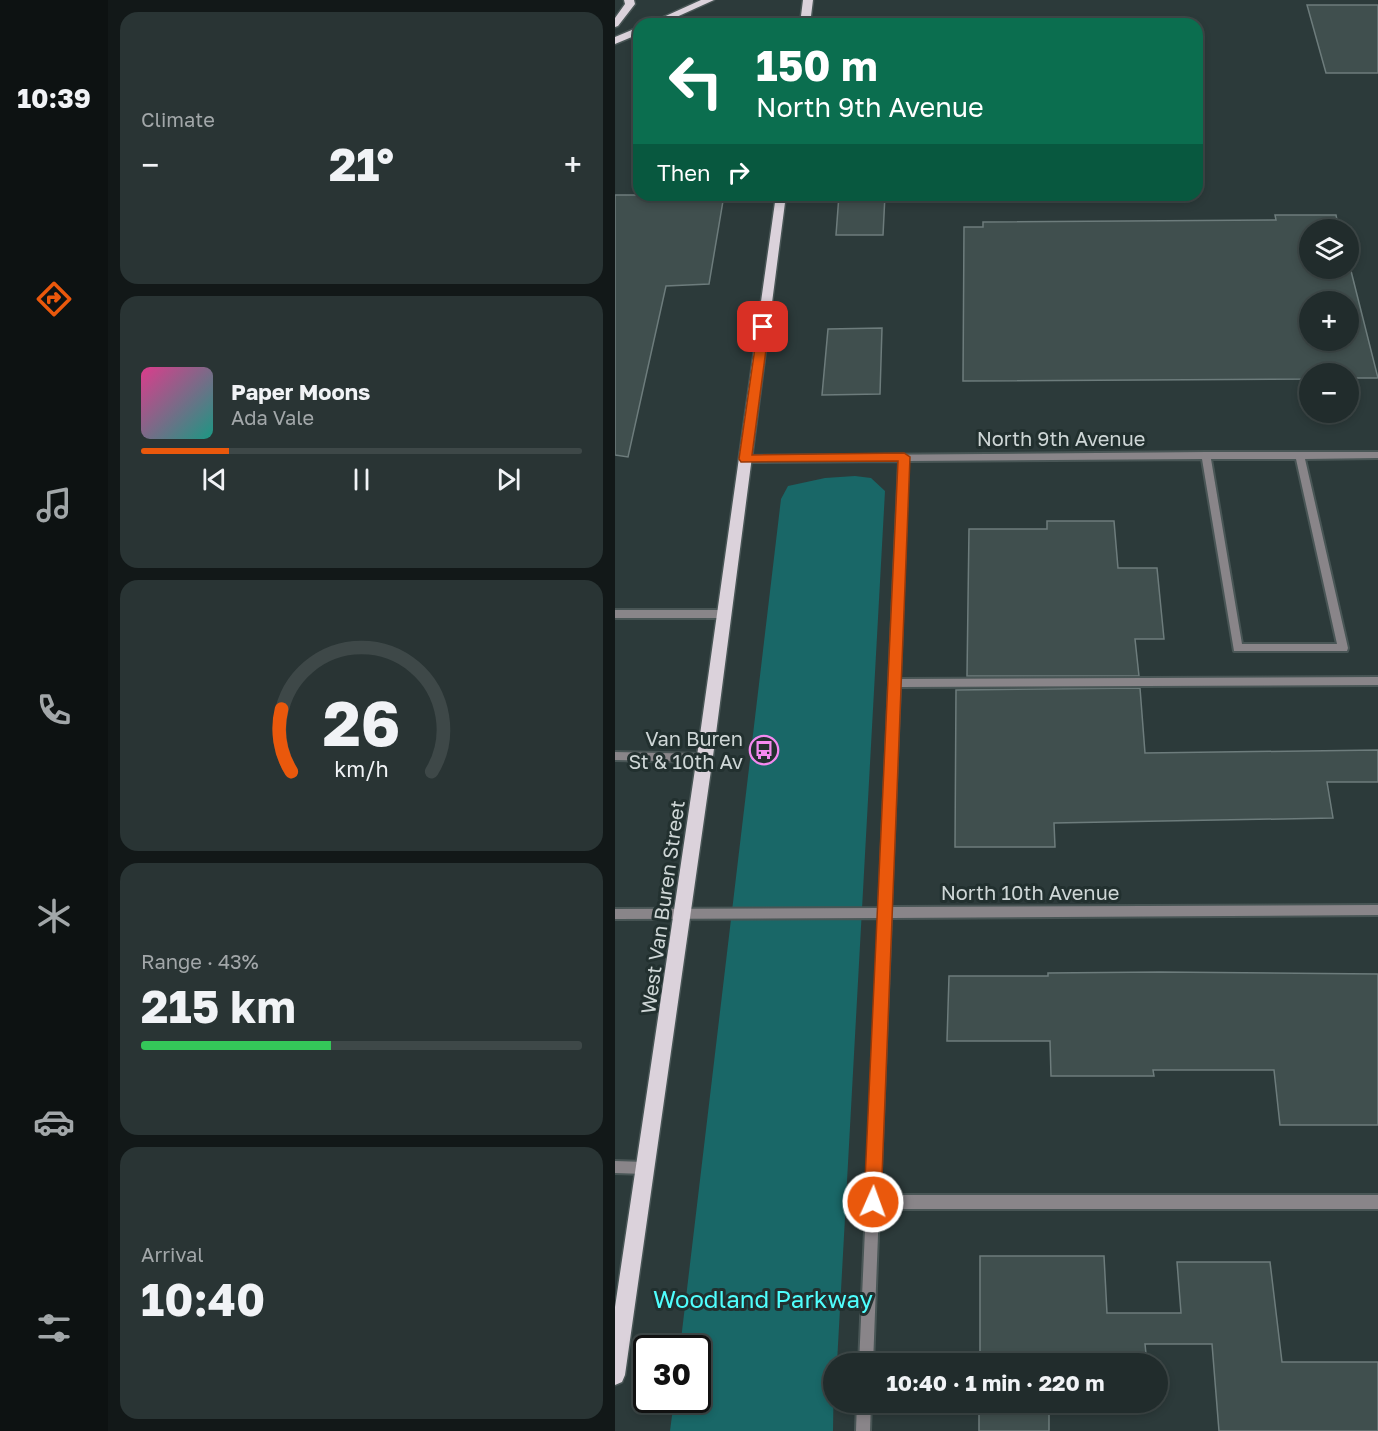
<!DOCTYPE html>
<meta charset="utf-8">
<style>
body{margin:0;font-family:"Golos Text",sans-serif;background:#293434;color:#f1f3f6;height:100vh;display:flex;flex-direction:column;font-size:22px;white-space:nowrap}
*{box-sizing:border-box;margin:0}
p{font-size:20px;color:#a2a7a9}
.icon{flex:none;width:33px;height:33px;fill:none;stroke:currentColor;stroke-width:2;stroke-linecap:round;stroke-linejoin:round}
.map{position:relative;flex:1;overflow:hidden}
.sheet{display:flex;flex-direction:column;gap:12px;padding:12px;background:#121818;width:507px}
.sheet>*{flex:none}
.top-card{position:absolute;left:18px;top:18px;width:570px;height:183px;border-radius:18px;box-shadow:0 3px 9px #0003,0 0 0 2px #3e4848;background:#0b6e4f;color:#fff;overflow:hidden}
.fabs{position:absolute;left:684px;top:219px;display:grid;gap:12px}
.fabs a{display:grid;place-items:center;width:60px;height:60px;border-radius:50%;background:#212c2c;box-shadow:0 3px 9px #0003,0 0 0 2px #3e4848;font-size:30px}
.speed{position:absolute;left:18px;top:1335px;display:flex;gap:12px;font-size:30px;font-weight:700;text-align:center}
.speed>*{display:grid;place-content:center;width:78px;height:78px;border-radius:50%;background:#212c2c;box-shadow:0 3px 9px #0003,0 0 0 2px #3e4848;line-height:1}
.speed .limit{border:3px solid #111;border-radius:9px;background:#fff;color:#111}
.pin{position:absolute;display:grid;place-items:center;width:51px;height:51px;color:#fff;margin:-26px;border-radius:12px;box-shadow:0 3px 9px #0006}
.me{position:absolute;width:66px;margin:-33px;rotate:2deg;stroke-linejoin:round;filter:drop-shadow(0 0 4px #0008)}
.turn{display:flex;align-items:center;gap:21px;height:126px;padding:0 24px;font-size:27px}
.turn .icon{width:78px;height:78px;stroke-width:2.5}
.turn b{display:block;font-size:42px;line-height:51px}
.then{display:flex;align-items:center;height:57px;padding:0 24px;background:#0003;gap:12px;font-size:22px}
.big{font-size:45px;font-weight:700;line-height:1.1}
.sheet .widget{flex:1;display:flex;flex-direction:column;justify-content:center;gap:9px;min-width:0;padding:0 21px;border-radius:18px;background:#293434}
.sheet .dial{align-items:center;gap:0}
.dial svg{height:156px;overflow:visible;fill:none;stroke:#3e4848;stroke-width:7;stroke-linecap:round;text-anchor:middle}
.dial text{fill:#f1f3f6;stroke:none}
.song{display:flex;align-items:center;gap:18px}
.cover{width:72px;height:72px;border-radius:9px;background:linear-gradient(135deg,hsl(330 70% 55%),hsl(170 70% 35%))}
.played{height:6px;border-radius:3px;background:linear-gradient(90deg,#ea580c 20%,#3e4848 20%)}
.keys{display:flex;justify-content:space-around;direction:ltr}
.heat{display:flex;justify-content:space-between;align-items:center;font-size:33px;direction:ltr}
.charge{height:9px;border-radius:4px;background:linear-gradient(90deg,#34c759 43%,#3e4848 0)}
.trip{position:absolute;left:208px;top:1353px;width:345px;height:60px;border-radius:30px;background:#212c2c;box-shadow:0 3px 9px #0003,0 0 0 2px #3e4848;font-weight:700;line-height:60px;text-align:center}
main{display:flex;flex:1;min-height:0}
.dock{display:flex;flex-direction:column;width:108px;justify-content:space-around;align-items:center;background:#0d1212;color:#a2a7a9}
.dock .icon{width:42px;height:42px}
.dock .active{color:#ea580c}
.dock b{font-size:27px;color:#f1f3f6}
.map>svg:first-child{display:block}
</style>
<main>
<nav class="dock">
<b>10:39</b>
<svg class="icon active" aria-label="directions" viewBox="0 0 24 24"><path d="M12 3l9 9-9 9-9-9zM9 14v-3h6M13 9l2 2-2 2"/></svg>
<svg class="icon" aria-label="music" viewBox="0 0 24 24"><path d="M9 18V5l10-2v13"/><circle cx="6" cy="18" r="3"/><circle cx="16" cy="16" r="3"/></svg>
<svg class="icon" aria-label="phone" viewBox="0 0 24 24"><path d="M5 4h4l2 5-3 2q2 4 5 5l2-3 5 2v4C11 20 4 13 5 4z"/></svg>
<svg class="icon" aria-label="climate" viewBox="0 0 24 24"><path d="M12 3v18M4 7l16 10M4 17L20 7"/></svg>
<svg class="icon" aria-label="car" viewBox="0 0 24 24"><path d="M5 17H2v-5l4-1 3-4h7l3 4 3 1v5h-3M9 17h6M6 11h13"/><circle cx="7" cy="17" r="2"/><circle cx="17" cy="17" r="2"/></svg>
<svg class="icon" aria-label="filters" viewBox="0 0 24 24"><path d="M4 7h16M4 17h16"/><circle cx="9" cy="7" r="2"/><circle cx="15" cy="17" r="2"/></svg>
</nav>
<section class="sheet">
<div class="widget"><p>Climate</p>
<div class="heat"><a>−</a><b class="big">21°</b><a>+</a></div>
</div>
<div class="widget">
<div class="song"><i class="cover"></i><div><b>Paper Moons</b><p>Ada Vale</p></div></div>
<div class="played"></div>
<div class="keys"><svg class="icon" aria-label="previous" viewBox="0 0 24 24"><path d="M18 5L8 12l10 7zM5 5v14"/></svg><svg class="icon" aria-label="pause" viewBox="0 0 24 24"><path d="M8 5v14M16 5v14"/></svg><svg class="icon" aria-label="next" viewBox="0 0 24 24"><path d="M6 5l10 7-10 7zM19 5v14"/></svg></div>
</div>
<div class="widget dial"><svg viewBox="0 0 100 80">
<path d="M14 69A42 42 0 1 1 86 69"/>
<path d="M14 69A42 42 0 0 1 9 37" stroke="#ea580c"/>
<text x="50" y="56" font-size="32" font-weight="700">26</text>
<text x="50" y="72" font-size="11">km/h</text>
</svg></div>
<div class="widget"><p>Range · 43%</p><b class="big">215 km</b><div class="charge"></div></div>
<div class="widget"><p>Arrival</p><b class="big">10:40</b></div>
</section>
<div class="map">
<svg width="763" height="1431" viewBox="0 0 763 1431">
<rect width="100%" height="100%" fill="#2c3a3a"/>
<polygon fill="#196767" points="240,476 256,478 270,491 222,1363 219,1364 218,1431 55,1431 59,1400 82,1400 82,1348 65,1348 166,499 173,486 210,478"/>
<g fill="#404f4e" stroke="#6d7c7c" stroke-width="1.5" fill-rule="evenodd">
<polygon points="692,5 763,5 763,73 711,73"/>
<polygon points="0,195 109,195 94,284 51,286 13,457 0,455"/>
<polygon points="224,195 270,195 268,235 221,235"/>
<path d="M660,215h61l3,15h-30v38h40v-5l29,115h-29v-4h-40v5l-346,2 1,-154h19v-5l293,-2zM694,302h40v38h-40z"/>
<polygon points="267,328 265,394 207,395 213,329"/>
<polygon points="432,521 499,521 503,568 542,568 549,639 520,639 524,676 352,676 354,529 432,529"/>
<polygon points="525,688 530,753 763,750 763,782 712,782 718,818 439,823 440,847 340,847 341,690"/>
<polygon points="545,972 763,974 763,1125 665,1125 659,1070 538,1070 539,1076 436,1076 435,1041 332,1041 334,976 433,976 433,973"/>
<polygon points="365,1256 489,1256 492,1313 566,1313 562,1262 655,1262 667,1362 763,1362 763,1431 604,1431 597,1344 530,1344 532,1364 365,1364"/>
<rect x="364" y="1402" width="70" height="29"/>
</g>
<g fill="none" stroke-linecap="round" stroke-linejoin="round">
<g stroke="#495656" stroke-width="4">
<g id="minor">
<path d="M591,452h172v6l-73,1 43,189 -1,3h-113l-32,-192 -294,2 -8,218 478,-2v8l-478,2 -9,220 487,-2v10l-487,3 -11,277h498v14h-499l-6,155h-14l20,-446 -264,1v-10l264,-1 20,-447 -154,1 -5,-3 5,-3zM596,459h85l41,185h-95z"/>
<polygon points="0,610 109,610 114,614 109,618 0,618"/>
<polygon points="0,752 90,754 94,755 95,758 94,761 90,762 0,760"/>
<polygon points="0,1161 30,1162 35,1163 37,1168 35,1173 30,1174 0,1173"/>
<polygon points="242,1402 256,1402 255,1431 241,1431"/>
</g>
</g>
<g stroke="#495656" stroke-width="3">
<g id="major">
<polygon points="9,0 19,0 20,4 3,26 0,27 0,18 10,4"/>
<polygon points="86,0 99,0 46,24 33,24"/>
<polygon points="188,0 198,0 195,24 185,24"/>
<polygon points="24,27 24,34 0,44 0,37"/>
<polygon points="161,195 171,195 99,749 10,1375 7,1382 0,1385 0,1307 83,749"/>
</g>
</g>
<use href="#minor" fill="#898589" fill-rule="evenodd"/>
<use href="#major" fill="#dbd2db" fill-rule="evenodd"/>
</g>
<polygon fill="#ea580c" stroke="#983908" stroke-width="1.5" points="148,324 154,327 137,455 289,453 295,457 266,1202 264,1208 258,1211 252,1208 249,1202 283,461 126,462 124,459 143,327"/>
<defs>
<g id="bus-ring" transform="scale(1.5)"><circle r="9.5" fill="#22302f" stroke="#f489f0" stroke-width="1.5"/><path d="M-5-6H5V4H4V6H2V4H-2V6H-4V4H-5ZM-3.5-4V0h7V-4ZM-3.5 1.2v1.5H-2V1.2ZM2 1.2v1.5H3.5V1.2Z" fill="#f489f0"/></g>
</defs>
<g fill-rule="evenodd">
<use href="#bus-ring" x="149" y="750"/>
</g>
<g text-anchor="middle" dominant-baseline="central" stroke-width="6" stroke-linejoin="round" paint-order="stroke">
<g font-size="20" fill="#ced6d6" stroke="#22302f">
<text x="446" y="438">North 9th Avenue</text>
<text x="415" y="892">North 10th Avenue</text>
<text transform="translate(47 907) rotate(-82)">West Van Buren Street</text>
</g>
<g font-size="20" fill="#ced6d6" stroke="#22302f" text-anchor="end">
<text x="128" y="738">Van Buren<tspan x="128" dy="23">St &amp; 10th Av</tspan></text>
</g>
<g font-size="24" fill="#4ffefd" stroke="#22302f">
<text x="148" y="1298">Woodland Parkway</text>
</g>
</g>
</svg>
<div class="fabs">
<a><svg class="icon" aria-label="layers" viewBox="0 0 24 24"><path d="M12 4l9 5-9 5-9-5zM3 14l9 5 9-5"/></svg></a>
<a>+</a>
<a>−</a>
</div>
<div class="speed"><div class="limit">30</div></div>
<div class="pin" style="left:148px;top:327px;background:#d93025"><svg class="icon" aria-label="arrive" viewBox="0 0 24 24"><path d="M6 21V4h12l-3 4 3 4H6"/></svg></div>
<svg class="me" style="left:258px;top:1202px" viewBox="-20 -20 40 40"><circle r="17" fill="#ea580c" stroke="#fff" stroke-width="3"/><path d="M0-11L8 9 0 5-8 9z" fill="#fff"/></svg>
<div class="trip">10:40 · 1 min · 220 m</div>
<div class="top-card">
<div class="turn"><svg class="icon" aria-label="left" viewBox="0 0 24 24"><path d="M17 20v-9H6M10 6l-5 5 5 5"/></svg><div><b>150 m</b>North 9th Avenue</div></div>
<div class="then">Then<svg class="icon" aria-label="right" viewBox="0 0 24 24"><path d="M7 20v-9h11M14 6l5 5-5 5"/></svg></div>
</div>
</div>
</main>
